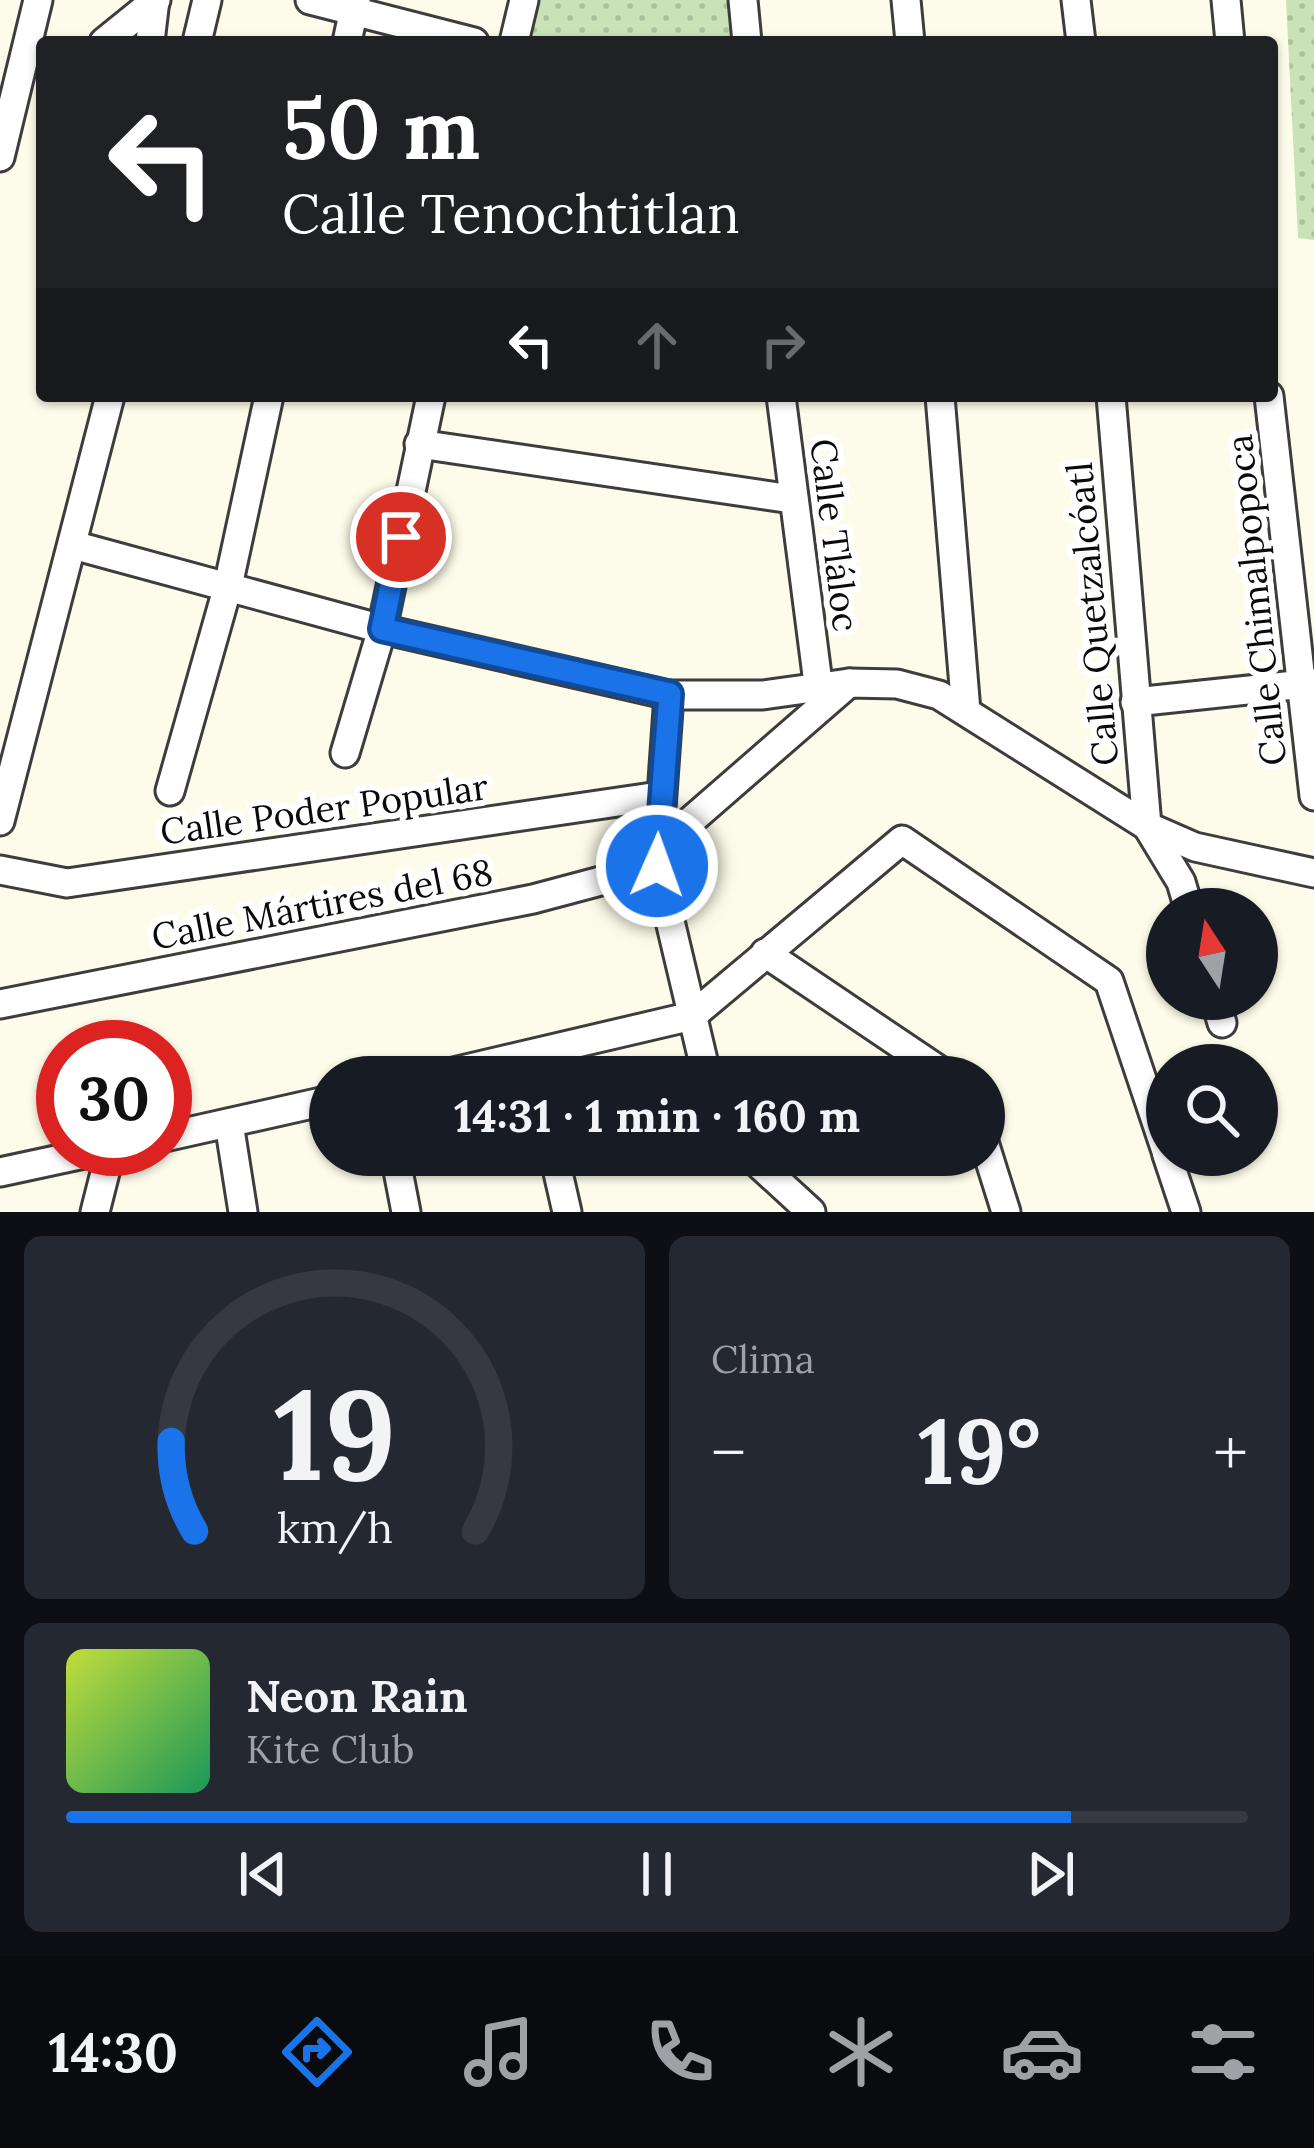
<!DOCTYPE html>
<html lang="es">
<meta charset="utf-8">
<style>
body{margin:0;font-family:Lora,serif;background:#242831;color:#f1f3f6;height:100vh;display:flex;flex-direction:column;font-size:45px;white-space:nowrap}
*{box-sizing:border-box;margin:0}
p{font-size:39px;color:#9ea1a6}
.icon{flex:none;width:66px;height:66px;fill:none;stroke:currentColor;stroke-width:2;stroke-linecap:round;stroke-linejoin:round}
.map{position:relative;height:1212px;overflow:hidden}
.drawer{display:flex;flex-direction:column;gap:24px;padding:24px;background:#0d0f14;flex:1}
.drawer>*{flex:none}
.top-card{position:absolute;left:36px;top:36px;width:1242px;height:366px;border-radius:12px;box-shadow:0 3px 9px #0004;background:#202124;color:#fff;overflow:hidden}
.needle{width:78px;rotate:348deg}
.buttons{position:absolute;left:1146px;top:888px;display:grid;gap:24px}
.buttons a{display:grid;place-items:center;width:132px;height:132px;border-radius:50%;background:#171b24;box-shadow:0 3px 9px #0004;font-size:60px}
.speed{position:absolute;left:36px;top:1020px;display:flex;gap:24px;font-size:60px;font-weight:700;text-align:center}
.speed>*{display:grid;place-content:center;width:156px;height:156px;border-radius:50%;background:#171b24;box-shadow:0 3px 9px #0004;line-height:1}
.speed .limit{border:18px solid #d22;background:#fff;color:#111}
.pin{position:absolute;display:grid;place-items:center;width:102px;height:102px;color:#fff;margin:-51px;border:6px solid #fff;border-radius:50%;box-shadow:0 3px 12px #0007}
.me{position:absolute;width:132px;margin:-66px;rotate:2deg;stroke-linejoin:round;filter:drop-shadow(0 0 9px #0008)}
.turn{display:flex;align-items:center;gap:42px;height:252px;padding:0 48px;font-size:54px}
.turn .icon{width:156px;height:156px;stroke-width:2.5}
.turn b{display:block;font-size:84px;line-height:102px}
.lanes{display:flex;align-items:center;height:114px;padding:0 48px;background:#0003;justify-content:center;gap:60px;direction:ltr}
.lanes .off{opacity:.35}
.big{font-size:90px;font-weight:800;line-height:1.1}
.drawer .widget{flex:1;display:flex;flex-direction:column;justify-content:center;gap:18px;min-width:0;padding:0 42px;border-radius:18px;background:#242831}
.drawer .dial{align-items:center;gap:0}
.dial svg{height:312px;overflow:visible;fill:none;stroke:#363941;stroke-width:7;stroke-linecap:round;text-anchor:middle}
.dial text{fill:#f1f3f6;stroke:none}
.song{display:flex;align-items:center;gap:36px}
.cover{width:144px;height:144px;border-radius:18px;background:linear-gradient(135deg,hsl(70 70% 55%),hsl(150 70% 35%))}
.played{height:12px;border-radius:6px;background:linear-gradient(90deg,#1a73e8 85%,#363941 85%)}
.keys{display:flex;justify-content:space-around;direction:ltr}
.heat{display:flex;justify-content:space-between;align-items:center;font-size:66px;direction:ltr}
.drawer .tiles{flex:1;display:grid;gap:24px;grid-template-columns:1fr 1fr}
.widget:last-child{grid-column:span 2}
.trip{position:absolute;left:309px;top:1056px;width:696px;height:120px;border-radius:60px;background:#171b24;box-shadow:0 3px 9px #0004;font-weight:800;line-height:120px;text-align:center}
.dock{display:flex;height:192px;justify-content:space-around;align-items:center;background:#090b0e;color:#9ea1a6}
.dock .icon{width:84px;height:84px}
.dock .selected{color:#1a73e8}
.dock b{font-size:54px;color:#f1f3f6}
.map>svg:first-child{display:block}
</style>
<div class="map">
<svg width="1314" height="1212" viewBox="0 0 1314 1212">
<defs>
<pattern id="grass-dots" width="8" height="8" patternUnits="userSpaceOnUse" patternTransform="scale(3)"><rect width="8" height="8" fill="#c9e3b7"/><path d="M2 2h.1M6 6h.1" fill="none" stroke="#abc19c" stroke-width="1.8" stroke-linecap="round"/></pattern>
</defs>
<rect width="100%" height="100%" fill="#fdfbe9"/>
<g fill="url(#grass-dots)">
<polygon points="535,0 731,0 736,42 528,42"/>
<polygon points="1286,0 1314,0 1314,240 1298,238"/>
</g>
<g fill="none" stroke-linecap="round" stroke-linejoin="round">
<g stroke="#3d3d3d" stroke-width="33">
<g id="minor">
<polyline points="310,0 474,42"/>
<polyline points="743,0 747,42"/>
<polyline points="906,0 910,42"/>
<polyline points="1076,0 1081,42"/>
<polyline points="1226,0 1230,42"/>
<polyline points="104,42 156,0"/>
<polyline points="150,42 155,0"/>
<polyline points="197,42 207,0"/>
<polyline points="347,42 356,0"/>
<polyline points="514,42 524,0"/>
<polyline points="0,157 38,0"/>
<polyline points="781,396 818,683"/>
<polyline points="940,396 966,711"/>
<polyline points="1111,396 1147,826 1181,882 1189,909"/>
<polyline points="1269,396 1314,796"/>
<polyline points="419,444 792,499"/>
<polyline points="73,545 382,629 669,695 763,695 849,683 897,684 939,695 1147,826 1195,847 1314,873"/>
<polyline points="669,695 657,866 707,1077"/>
<polyline points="1135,702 1314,683"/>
<polyline points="345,753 382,629 431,396"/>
<polyline points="170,791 228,586 269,396"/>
<polyline points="0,821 110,396"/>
<polyline points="657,850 849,683"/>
<polyline points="0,870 67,883 659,796"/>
<polyline points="765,953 949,1077"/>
<polyline points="1215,999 1222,1023"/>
<polyline points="0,1004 533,899 657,866"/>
<polyline points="432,1077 692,1016 902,840 1109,981 1167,1154"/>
<polyline points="229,1123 243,1212"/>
<polyline points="165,1137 330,1100"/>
<polyline points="984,1142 1006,1212"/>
<polyline points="395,1155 406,1212"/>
<polyline points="554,1155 567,1212"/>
<polyline points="749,1155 811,1212"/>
<polyline points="1167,1155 1186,1212"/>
<polyline points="0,1172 107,1149"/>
<polyline points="95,1212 111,1149"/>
</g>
</g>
<use href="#minor" stroke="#fff" stroke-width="27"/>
</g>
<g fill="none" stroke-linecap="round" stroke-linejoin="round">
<g stroke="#114b97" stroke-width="30">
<polyline id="route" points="401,537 382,629 670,694 657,866"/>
</g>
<use href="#route" stroke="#1a73e8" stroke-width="21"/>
</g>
<g text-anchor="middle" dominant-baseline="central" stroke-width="12" stroke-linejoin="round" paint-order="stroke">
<g font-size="36" fill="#0a0a0a" stroke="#fff">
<text transform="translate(835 535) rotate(83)">Calle Tláloc</text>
<text transform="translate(1256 600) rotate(-96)">Calle Chimalpopoca</text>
<text transform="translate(1092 614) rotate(-95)">Calle Quetzalcóatl</text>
<text transform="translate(324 809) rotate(-8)">Calle Poder Popular</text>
<text transform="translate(322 904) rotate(-11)">Calle Mártires del 68</text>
</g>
</g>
</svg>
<div class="buttons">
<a><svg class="needle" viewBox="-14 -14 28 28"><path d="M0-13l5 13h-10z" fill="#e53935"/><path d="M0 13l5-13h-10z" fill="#9ea1a6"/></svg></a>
<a><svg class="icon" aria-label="search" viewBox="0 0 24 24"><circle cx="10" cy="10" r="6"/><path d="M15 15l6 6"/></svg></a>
</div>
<div class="speed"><div class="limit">30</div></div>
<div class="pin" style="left:401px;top:537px;background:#d93025"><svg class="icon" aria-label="arrive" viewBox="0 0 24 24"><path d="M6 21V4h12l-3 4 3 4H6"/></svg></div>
<svg class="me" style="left:657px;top:866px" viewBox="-20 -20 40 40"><circle r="17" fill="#1a73e8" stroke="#fff" stroke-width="3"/><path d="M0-11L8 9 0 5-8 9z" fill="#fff"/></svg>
<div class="trip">14:31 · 1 min · 160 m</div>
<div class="top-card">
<div class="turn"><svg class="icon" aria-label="left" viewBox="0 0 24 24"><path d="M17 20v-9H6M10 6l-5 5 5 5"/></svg><div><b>50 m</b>Calle Tenochtitlan</div></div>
<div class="lanes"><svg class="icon" aria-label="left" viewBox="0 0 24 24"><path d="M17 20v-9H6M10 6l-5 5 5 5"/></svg><svg class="icon off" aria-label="ahead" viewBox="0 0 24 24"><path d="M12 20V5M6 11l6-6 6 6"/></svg><svg class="icon off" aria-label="right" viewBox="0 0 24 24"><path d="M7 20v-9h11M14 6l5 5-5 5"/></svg></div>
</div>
</div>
<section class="drawer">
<div class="tiles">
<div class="widget dial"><svg viewBox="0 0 100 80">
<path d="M14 69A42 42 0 1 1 86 69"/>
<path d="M14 69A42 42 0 0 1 8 46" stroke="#1a73e8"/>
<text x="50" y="56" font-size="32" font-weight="700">19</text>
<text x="50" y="72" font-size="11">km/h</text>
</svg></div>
<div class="widget"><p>Clima</p>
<div class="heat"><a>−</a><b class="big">19°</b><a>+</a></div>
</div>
<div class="widget">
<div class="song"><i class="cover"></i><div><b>Neon Rain</b><p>Kite Club</p></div></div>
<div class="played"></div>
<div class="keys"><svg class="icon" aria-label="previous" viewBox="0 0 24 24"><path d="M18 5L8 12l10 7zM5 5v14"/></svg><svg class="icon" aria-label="pause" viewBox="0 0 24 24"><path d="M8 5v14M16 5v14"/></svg><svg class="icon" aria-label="next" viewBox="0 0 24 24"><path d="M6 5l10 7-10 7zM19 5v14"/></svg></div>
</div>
</div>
</section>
<nav class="dock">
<b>14:30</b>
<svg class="icon selected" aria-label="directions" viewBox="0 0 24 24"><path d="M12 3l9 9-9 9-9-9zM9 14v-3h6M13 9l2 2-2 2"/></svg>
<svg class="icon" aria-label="music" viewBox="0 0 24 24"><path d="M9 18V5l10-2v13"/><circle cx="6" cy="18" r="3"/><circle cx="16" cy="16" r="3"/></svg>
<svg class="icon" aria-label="phone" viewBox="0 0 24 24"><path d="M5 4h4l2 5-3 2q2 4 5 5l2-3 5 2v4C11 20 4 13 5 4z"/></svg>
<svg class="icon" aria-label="climate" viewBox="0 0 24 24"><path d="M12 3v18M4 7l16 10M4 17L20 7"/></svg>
<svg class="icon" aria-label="car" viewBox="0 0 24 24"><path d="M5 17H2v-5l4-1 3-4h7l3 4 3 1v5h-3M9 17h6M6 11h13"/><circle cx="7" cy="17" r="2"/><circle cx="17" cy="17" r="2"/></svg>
<svg class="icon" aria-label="filters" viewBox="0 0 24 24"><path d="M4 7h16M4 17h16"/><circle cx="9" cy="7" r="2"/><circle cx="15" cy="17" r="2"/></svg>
</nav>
